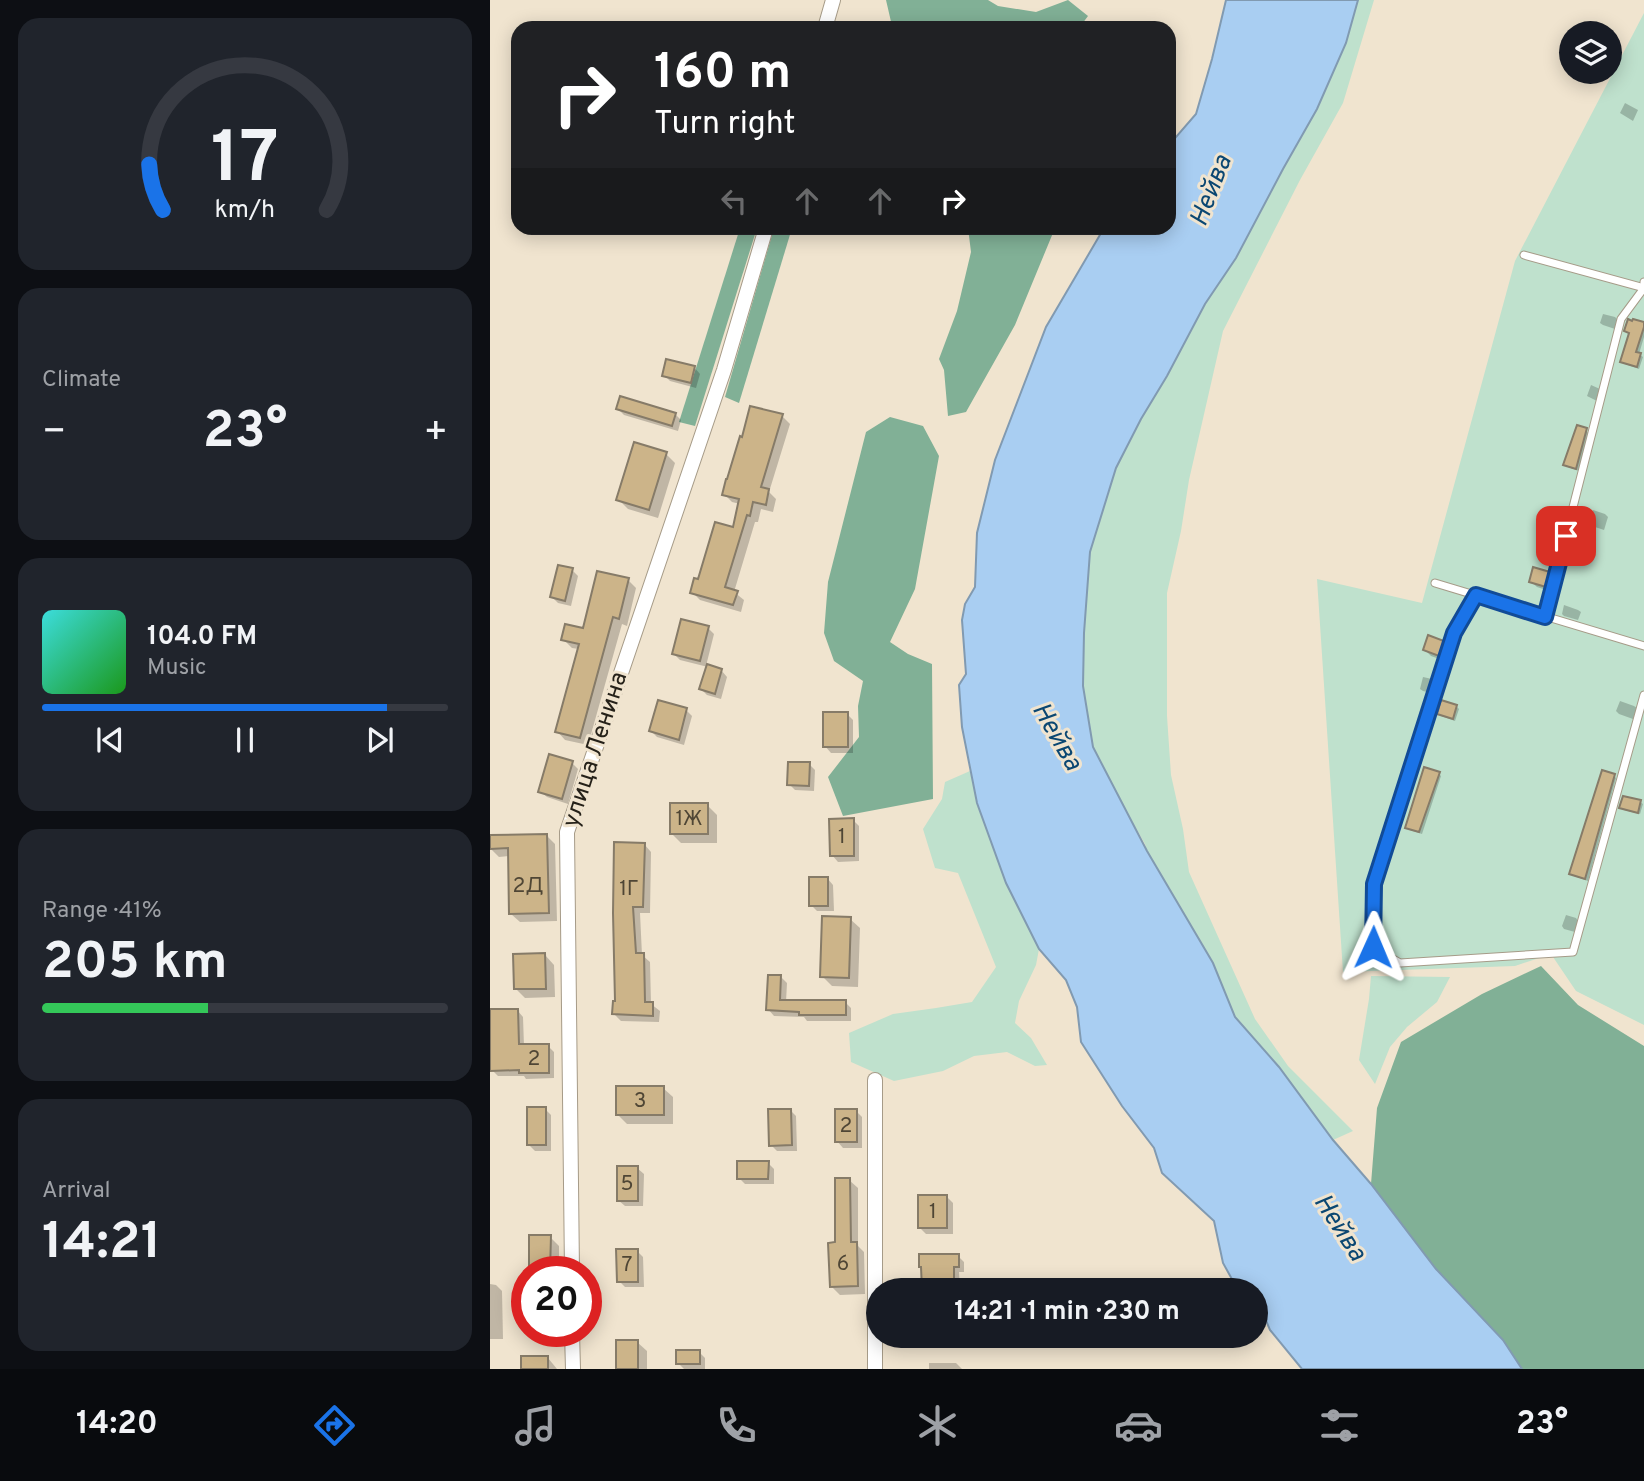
<!DOCTYPE html>
<meta charset="utf-8">
<style>
body{margin:0;font-family:Overpass,sans-serif;background:#20242c;color:#f1f3f6;height:100vh;display:flex;flex-direction:column;font-size:26px;white-space:nowrap}
*{box-sizing:border-box;margin:0}
p{font-size:23px;color:#9ea1a6}
.icon{flex:none;width:38px;height:38px;fill:none;stroke:currentColor;stroke-width:2;stroke-linecap:round;stroke-linejoin:round}
.map{position:relative;flex:1;overflow:hidden}
.details{display:flex;flex-direction:column;gap:18px;padding:18px;background:#0d0f14;width:490px}
.details>*{flex:none}
.hud{position:absolute;left:21px;top:21px;width:665px;height:214px;border-radius:21px;box-shadow:0 4px 18px #0003;background:#202124;color:#fff;overflow:hidden}
.controls{position:absolute;left:1069px;top:21px;display:grid;gap:14px}
.controls a{display:grid;place-items:center;width:63px;height:63px;border-radius:50%;background:#171b24;box-shadow:0 4px 18px #0003;font-size:35px}
.speed{position:absolute;left:21px;top:1256px;display:flex;gap:14px;font-size:35px;font-weight:700;text-align:center}
.speed>*{display:grid;place-content:center;width:91px;height:91px;border-radius:50%;background:#171b24;box-shadow:0 4px 18px #0003;line-height:1}
.speed .limit{border:10px solid #d22;background:#fff;color:#111}
.pin{position:absolute;display:grid;place-items:center;width:60px;height:60px;color:#fff;margin:-30px;border-radius:14px;box-shadow:0 4px 10px #0006}
.me{position:absolute;width:77px;margin:-38px;rotate:1deg;stroke-linejoin:round;filter:drop-shadow(0 0 5px #0008)}
.turn{display:flex;align-items:center;gap:24px;height:147px;padding:0 28px;font-size:32px}
.turn .icon{width:91px;height:91px;stroke-width:2.5}
.turn b{display:block;font-size:49px;line-height:60px}
.lanes{display:flex;align-items:center;height:66px;padding:0 28px;background:#0003;justify-content:center;gap:35px;direction:ltr}
.lanes .off{opacity:.35}
.big{font-size:52px;font-weight:700;line-height:1.1}
.details .tile{flex:1;display:flex;flex-direction:column;justify-content:center;gap:10px;min-width:0;padding:0 24px;border-radius:21px;background:#20242c}
.details .dial{align-items:center;gap:0}
.dial svg{height:182px;overflow:visible;fill:none;stroke:#363941;stroke-width:7;stroke-linecap:round;text-anchor:middle}
.dial text{fill:#f1f3f6;stroke:none}
.song{display:flex;align-items:center;gap:21px}
.cover{width:84px;height:84px;border-radius:10px;background:linear-gradient(135deg,hsl(180 70% 55%),hsl(120 70% 35%))}
.played{height:7px;border-radius:4px;background:linear-gradient(90deg,#1a73e8 85%,#363941 85%)}
.keys{display:flex;justify-content:space-around;direction:ltr}
.heat{display:flex;justify-content:space-between;align-items:center;font-size:38px;direction:ltr}
.charge{height:10px;border-radius:5px;background:linear-gradient(90deg,#34c759 41%,#363941 0)}
.trip{position:absolute;left:376px;top:1278px;width:402px;height:70px;border-radius:35px;background:#171b24;box-shadow:0 4px 18px #0003;font-weight:700;line-height:70px;text-align:center}
.dock{display:flex;height:112px;justify-content:space-around;align-items:center;background:#090b0e;color:#9ea1a6}
.dock .icon{width:49px;height:49px}
.dock .current{color:#1a73e8}
.dock b{font-size:32px;color:#f1f3f6}
main{display:flex;flex:1;min-height:0}
.map>svg:first-child{display:block}
</style>
<main>
<section class="details">
<div class="tile dial"><svg viewBox="0 0 100 80">
<path d="M14 69A42 42 0 1 1 86 69"/>
<path d="M14 69A42 42 0 0 1 8 49" stroke="#1a73e8"/>
<text x="50" y="56" font-size="32" font-weight="700">17</text>
<text x="50" y="72" font-size="11">km/h</text>
</svg></div>
<div class="tile"><p>Climate</p>
<div class="heat"><a>−</a><b class="big">23°</b><a>+</a></div>
</div>
<div class="tile">
<div class="song"><i class="cover"></i><div><b>104.0 FM</b><p>Music</p></div></div>
<div class="played"></div>
<div class="keys"><svg class="icon" aria-label="previous" viewBox="0 0 24 24"><path d="M18 5L8 12l10 7zM5 5v14"/></svg><svg class="icon" aria-label="pause" viewBox="0 0 24 24"><path d="M8 5v14M16 5v14"/></svg><svg class="icon" aria-label="next" viewBox="0 0 24 24"><path d="M6 5l10 7-10 7zM19 5v14"/></svg></div>
</div>
<div class="tile"><p>Range · 41%</p><b class="big">205 km</b><div class="charge"></div></div>
<div class="tile"><p>Arrival</p><b class="big">14:21</b></div>
</section>
<div class="map">
<svg width="1154" height="1369" viewBox="0 0 1154 1369">
<rect width="100%" height="100%" fill="#f0e4cf"/>
<g fill="#bfe1cd">
<polygon points="868,0 884,0 853,103 810,180 733,331 699,480 691,531 677,593 677,716 681,775 693,829 699,872 765,1019 798,1066 863,1131 843,1140 789,1067 745,1017 723,963 657,851 655,844 624,790 603,747 593,686 594,633 600,552 626,468 651,419 677,376 715,304 746,258 793,169 827,109 856,43"/>
<polygon points="1154,13 1154,1025 1086,991 1061,954 1025,966 853,972 827,579 932,603 1025,261"/>
<polygon points="480,771 487,803 516,883 549,949 546,965 529,1001 525,1023 541,1038 557,1065 545,1066 517,1052 484,1056 453,1071 404,1081 361,1062 359,1033 403,1014 446,1008 482,1002 506,967 468,873 445,868 433,829 452,799 455,782"/>
<polygon points="881,976 960,977 947,1002 917,1027 900,1047 885,1084 869,1060 879,999"/>
</g>
<g fill="#81b096">
<polygon points="396,0 498,0 508,6 546,12 578,0 598,16 589,28 400,28 402,26"/>
<polygon points="250,228 267,228 205,426 189,422"/>
<polygon points="284,228 302,228 249,403 235,397"/>
<polygon points="478,228 565,228 525,325 476,412 458,416 454,370 449,359 467,311 481,252"/>
<polygon points="400,417 433,426 449,456 425,589 400,642 418,654 442,664 443,799 353,816 338,777 369,737 368,706 373,681 344,661 334,633 338,582 376,432"/>
<polygon points="1051,966 1088,1005 1154,1046 1154,1369 1032,1369 1013,1340 946,1269 881,1184 887,1108 911,1042 992,994"/>
</g>
<polygon fill="#a9cef2" stroke="#819ab1" stroke-width="2" points="736,0 868,0 856,43 827,109 793,169 746,258 715,304 677,376 651,419 626,468 600,552 594,633 593,686 603,747 657,851 723,963 745,1017 789,1067 843,1140 881,1184 946,1269 1013,1340 1032,1369 812,1369 780,1330 772,1311 767,1307 766,1290 748,1290 733,1263 724,1221 672,1173 664,1148 632,1106 591,1042 587,1007 576,980 549,949 516,883 487,803 472,727 469,685 476,674 472,620 475,604 485,587 487,533 505,460 556,327 614,228 679,228 679,145 706,114 722,59"/>
<g fill="#0003">
<polygon points="1135,103 1148,110 1143,121 1130,113"/>
<polygon points="1113,314 1125,317 1128,320 1125,329 1113,325 1110,323"/>
<polygon points="1154,324 1154,337 1149,354 1153,357 1149,369 1135,364 1132,362 1141,334 1136,331"/>
<polygon points="204,367 210,374 206,388 180,381 174,375"/>
<polygon points="1101,385 1110,389 1107,401 1097,396"/>
<polygon points="128,409 185,414 191,420 188,431 134,415"/>
<polygon points="292,416 300,424 279,492 286,499 283,512 271,509 268,522 265,522 244,592 254,600 251,612 210,600 202,592 244,529 250,504 242,502 234,494"/>
<polygon points="1096,430 1098,433 1089,471 1078,467 1075,465"/>
<polygon points="176,454 185,463 168,518 138,509 128,499"/>
<polygon points="1103,510 1115,514 1118,517 1114,530 1102,526 1099,523"/>
<polygon points="82,570 88,576 81,606 68,603 62,597"/>
<polygon points="1059,573 1065,579 1062,592 1047,587 1040,581"/>
<polygon points="138,580 146,588 137,626 132,624 98,745 75,740 67,731 89,649 82,648 73,639 95,630"/>
<polygon points="1074,605 1088,610 1091,612 1088,620 1074,616 1072,614"/>
<polygon points="218,628 224,634 216,666 231,670 237,677 231,699 217,695 211,689 218,667 190,660 184,654"/>
<polygon points="953,642 960,648 955,661 941,656 935,650"/>
<polygon points="933,677 942,679 945,682 941,693 933,691 930,689"/>
<polygon points="1130,701 1144,706 1147,708 1143,719 1129,714 1126,711"/>
<polygon points="966,706 969,709 965,721 951,716 949,714"/>
<polygon points="196,710 202,716 194,745 167,737 161,731"/>
<polygon points="357,714 363,720 363,753 341,753 335,746"/>
<polygon points="82,763 88,769 78,804 57,797 50,791"/>
<polygon points="319,764 325,770 324,791 305,790 299,784"/>
<polygon points="949,774 951,776 932,834 920,830 917,827"/>
<polygon points="1124,776 1126,778 1098,881 1084,876 1081,874"/>
<polygon points="1150,802 1153,804 1150,814 1134,810 1131,808"/>
<polygon points="217,805 227,815 227,843 191,843 181,833"/>
<polygon points="363,820 369,826 369,861 348,862 342,855"/>
<polygon points="56,835 65,844 67,921 30,922 21,914 19,856 9,857 0,848 0,837"/>
<polygon points="154,844 161,852 160,913 150,913 152,955 160,962 161,1004 170,1011 169,1022 131,1021 124,1014 126,1002 125,913"/>
<polygon points="337,878 343,885 344,911 327,911 321,905"/>
<polygon points="1076,915 1086,918 1088,921 1085,932 1074,929 1072,926"/>
<polygon points="360,919 370,928 368,987 342,986 332,976"/>
<polygon points="55,955 64,965 65,997 35,998 26,989"/>
<polygon points="291,977 297,983 296,1002 355,1002 361,1008 361,1021 317,1021 314,1017 284,1016 278,1009"/>
<polygon points="27,1010 33,1017 34,1046 58,1046 64,1052 64,1078 36,1079 34,1076 8,1076 2,1070"/>
<polygon points="173,1088 183,1097 183,1124 137,1124 128,1115"/>
<polygon points="55,1109 61,1115 61,1151 45,1151 39,1145"/>
<polygon points="300,1110 306,1116 307,1151 287,1151 281,1145"/>
<polygon points="366,1111 372,1117 372,1148 353,1148 347,1141"/>
<polygon points="278,1163 284,1169 284,1184 255,1184 249,1178"/>
<polygon points="147,1168 154,1174 153,1206 135,1206 128,1200"/>
<polygon points="359,1180 368,1188 368,1246 374,1252 375,1294 350,1295 341,1286 347,1244"/>
<polygon points="457,1197 463,1203 463,1234 436,1234 430,1228"/>
<polygon points="41,1237 60,1237 69,1246 69,1272 41,1272"/>
<polygon points="147,1251 153,1257 154,1287 135,1287 129,1281"/>
<polygon points="468,1256 474,1262 474,1272 469,1272 470,1290 433,1290"/>
<polygon points="0,1284 6,1285 12,1291 13,1339 0,1339"/>
<polygon points="147,1342 157,1351 157,1369 128,1369"/>
<polygon points="209,1352 215,1358 215,1369 194,1369 188,1363"/>
<polygon points="58,1358 67,1369 33,1369"/>
<polygon points="439,1363 466,1363 472,1369 439,1369"/>
</g>
<g fill="#ccb489" stroke="#867b68" stroke-width="2">
<polygon points="1138,319 1142,321 1143,319 1154,322 1154,327 1146,352 1151,353 1147,367 1130,362 1139,333 1134,331"/>
<polygon points="176,359 205,366 201,383 172,376"/>
<polygon points="130,396 186,413 182,426 126,409"/>
<polygon points="260,406 293,414 271,487 279,489 276,505 263,502 260,516 257,515 235,587 248,591 243,605 200,593 204,578 208,579 225,522 243,527 249,499 232,495 236,479 237,479 250,436 252,437"/>
<polygon points="1087,425 1097,428 1086,469 1073,465"/>
<polygon points="144,442 177,452 159,510 126,500"/>
<polygon points="68,565 83,568 75,601 60,597"/>
<polygon points="1043,567 1060,572 1056,587 1039,582"/>
<polygon points="107,571 139,578 129,619 123,617 90,738 65,732 89,644 71,640 75,624 93,628"/>
<polygon points="191,619 219,626 210,661 182,654"/>
<polygon points="938,635 954,641 949,656 933,650"/>
<polygon points="217,664 232,669 225,694 209,689"/>
<polygon points="168,700 197,708 189,740 159,731"/>
<polygon points="951,700 967,705 963,719 947,714"/>
<rect x="333" y="712" width="25" height="35"/>
<polygon points="59,754 83,761 72,799 48,792"/>
<polygon points="298,762 320,762 319,786 297,785"/>
<polygon points="934,767 950,772 929,832 915,828"/>
<polygon points="1112,770 1125,774 1095,879 1079,874"/>
<polygon points="1133,796 1151,800 1148,813 1129,808"/>
<rect x="180" y="803" width="38" height="31"/>
<polygon points="364,818 364,856 340,856 339,819"/>
<polygon points="57,834 59,913 19,914 18,848 0,849 0,835"/>
<polygon points="124,842 155,843 153,907 143,907 146,953 154,953 155,1002 163,1002 163,1016 122,1014 123,1001 125,1001 123,913"/>
<rect x="319" y="877" width="19" height="29"/>
<polygon points="332,916 361,917 359,978 330,977"/>
<polygon points="55,953 56,989 24,989 23,954"/>
<polygon points="278,975 291,975 290,1000 356,1000 356,1015 309,1015 309,1012 276,1010"/>
<polygon points="0,1009 28,1009 29,1044 59,1044 59,1073 29,1073 29,1070 0,1071"/>
<rect x="126" y="1086" width="48" height="29"/>
<rect x="37" y="1107" width="19" height="38"/>
<polygon points="278,1109 301,1109 302,1145 279,1146"/>
<rect x="345" y="1109" width="22" height="33"/>
<polygon points="247,1161 279,1161 278,1179 247,1179"/>
<rect x="127" y="1166" width="21" height="35"/>
<polygon points="345,1178 360,1178 361,1242 367,1242 368,1286 340,1287 338,1243 345,1242"/>
<rect x="428" y="1195" width="29" height="33"/>
<polygon points="39,1235 61,1235 60,1272 39,1272"/>
<polygon points="126,1249 148,1249 148,1282 127,1282"/>
<polygon points="429,1254 469,1254 469,1267 464,1267 464,1290 432,1290 431,1267 429,1267"/>
<rect x="126" y="1340" width="22" height="29"/>
<rect x="186" y="1350" width="24" height="14"/>
<rect x="31" y="1356" width="27" height="13"/>
</g>
<g fill="none" stroke-linecap="round" stroke-linejoin="round">
<g stroke="#a69b88" stroke-width="9">
<g id="service">
<polyline points="1034,255 1154,288"/>
<polyline points="945,583 1154,646"/>
<polyline points="986,595 964,633 884,884 883,947 910,963 1083,952 1154,695"/>
<polyline points="1055,617 1131,319 1154,288 1154,282"/>
</g>
</g>
<g stroke="#a69b88" stroke-width="16">
<g id="minor">
<polyline points="335,28 343,0"/>
<polyline points="385,1080 385,1369"/>
<polyline points="82,1272 77,832 234,370 276,228"/>
<polyline points="82,1332 83,1369"/>
</g>
</g>
<use href="#service" stroke="#fff" stroke-width="7"/>
<use href="#minor" stroke="#fff" stroke-width="14"/>
</g>
<g fill="none" stroke-linecap="round" stroke-linejoin="round">
<g stroke="#114b97" stroke-width="18">
<polyline id="route" points="883,947 884,884 964,633 986,595 1055,617 1076,536"/>
</g>
<use href="#route" stroke="#1a73e8" stroke-width="12"/>
</g>
<g text-anchor="middle" dominant-baseline="central" stroke-width="6" stroke-linejoin="round" paint-order="stroke">
<g font-size="21" fill="#4f4635">
<text x="199" y="819">1Ж</text>
<text x="352" y="837">1</text>
<text x="38" y="886">2Д</text>
<text x="139" y="889">1Г</text>
<text x="44" y="1059">2</text>
<text x="150" y="1101">3</text>
<text x="356" y="1126">2</text>
<text x="137" y="1184">5</text>
<text x="443" y="1212">1</text>
<text x="353" y="1264">6</text>
<text x="137" y="1265">7</text>
</g>
<g font-size="24" fill="#252119" stroke="#f0e4cf">
<text transform="translate(106 750) rotate(-72)">улица Ленина</text>
</g>
<g font-size="26" font-style="italic" fill="#0b4772" stroke="#f0e4cf">
<text transform="translate(722 191) rotate(-69)">Нейва</text>
<text transform="translate(566 737) rotate(60)">Нейва</text>
<text transform="translate(849 1228) rotate(57)">Нейва</text>
</g>
</g>
</svg>
<div class="controls">
<a><svg class="icon" aria-label="layers" viewBox="0 0 24 24"><path d="M12 4l9 5-9 5-9-5zM3 14l9 5 9-5"/></svg></a>
</div>
<div class="speed"><div class="limit">20</div></div>
<div class="pin" style="left:1076px;top:536px;background:#d93025"><svg class="icon" aria-label="arrive" viewBox="0 0 24 24"><path d="M6 21V4h12l-3 4 3 4H6"/></svg></div>
<svg class="me" style="left:883px;top:947px" viewBox="-20 -20 40 40"><path d="M0-17L14 15 0 8-14 15z" fill="#1a73e8" stroke="#fff" stroke-width="4"/></svg>
<div class="trip">14:21 · 1 min · 230 m</div>
<div class="hud">
<div class="turn"><svg class="icon" aria-label="right" viewBox="0 0 24 24"><path d="M7 20v-9h11M14 6l5 5-5 5"/></svg><div><b>160 m</b>Turn right</div></div>
<div class="lanes"><svg class="icon off" aria-label="left" viewBox="0 0 24 24"><path d="M17 20v-9H6M10 6l-5 5 5 5"/></svg><svg class="icon off" aria-label="ahead" viewBox="0 0 24 24"><path d="M12 20V5M6 11l6-6 6 6"/></svg><svg class="icon off" aria-label="ahead" viewBox="0 0 24 24"><path d="M12 20V5M6 11l6-6 6 6"/></svg><svg class="icon" aria-label="right" viewBox="0 0 24 24"><path d="M7 20v-9h11M14 6l5 5-5 5"/></svg></div>
</div>
</div>
</main>
<nav class="dock">
<b>14:20</b>
<svg class="icon current" aria-label="directions" viewBox="0 0 24 24"><path d="M12 3l9 9-9 9-9-9zM9 14v-3h6M13 9l2 2-2 2"/></svg>
<svg class="icon" aria-label="music" viewBox="0 0 24 24"><path d="M9 18V5l10-2v13"/><circle cx="6" cy="18" r="3"/><circle cx="16" cy="16" r="3"/></svg>
<svg class="icon" aria-label="phone" viewBox="0 0 24 24"><path d="M5 4h4l2 5-3 2q2 4 5 5l2-3 5 2v4C11 20 4 13 5 4z"/></svg>
<svg class="icon" aria-label="climate" viewBox="0 0 24 24"><path d="M12 3v18M4 7l16 10M4 17L20 7"/></svg>
<svg class="icon" aria-label="car" viewBox="0 0 24 24"><path d="M5 17H2v-5l4-1 3-4h7l3 4 3 1v5h-3M9 17h6M6 11h13"/><circle cx="7" cy="17" r="2"/><circle cx="17" cy="17" r="2"/></svg>
<svg class="icon" aria-label="filters" viewBox="0 0 24 24"><path d="M4 7h16M4 17h16"/><circle cx="9" cy="7" r="2"/><circle cx="15" cy="17" r="2"/></svg>
<b>23°</b>
</nav>
